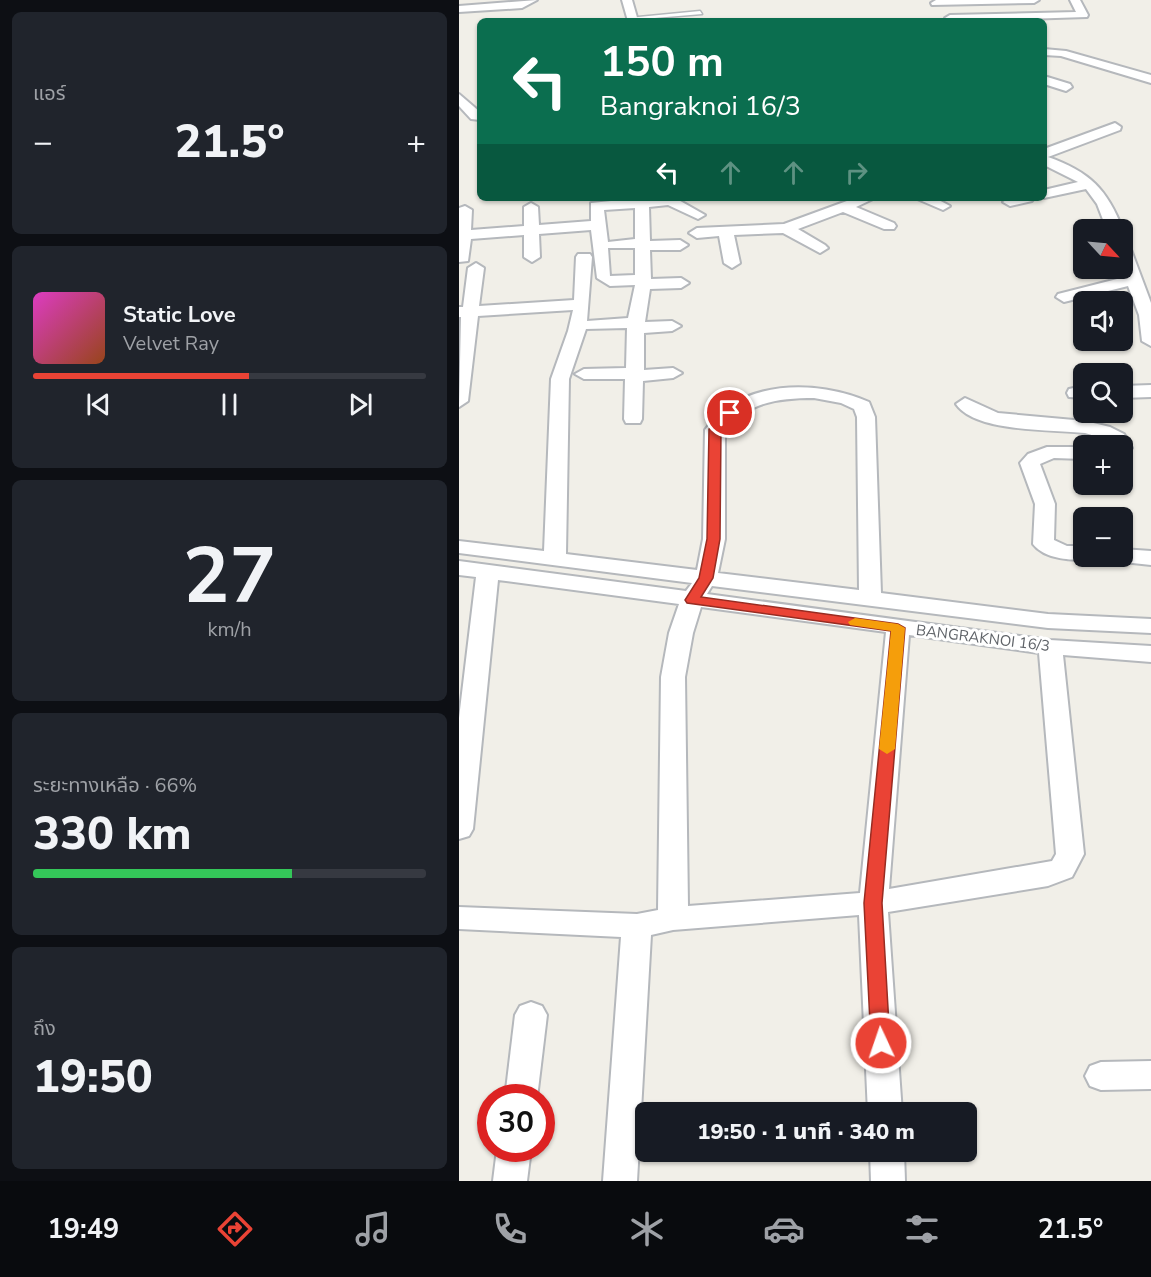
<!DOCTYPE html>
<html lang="th">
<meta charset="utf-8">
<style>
body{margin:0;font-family:"Nunito Sans","Noto Sans Thai",sans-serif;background:#20242c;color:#f1f3f6;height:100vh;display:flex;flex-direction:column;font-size:22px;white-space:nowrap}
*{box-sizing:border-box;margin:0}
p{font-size:20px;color:#9ea1a6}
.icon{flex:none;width:33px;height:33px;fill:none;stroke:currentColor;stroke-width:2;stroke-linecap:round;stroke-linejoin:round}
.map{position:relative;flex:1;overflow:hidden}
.details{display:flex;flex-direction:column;gap:12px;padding:12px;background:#0d0f14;width:459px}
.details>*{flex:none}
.banner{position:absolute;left:18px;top:18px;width:570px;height:183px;border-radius:9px;box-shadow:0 2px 4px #0004;background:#0b6e4f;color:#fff;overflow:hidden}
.needle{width:39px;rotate:116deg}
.fabs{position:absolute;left:614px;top:219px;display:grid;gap:12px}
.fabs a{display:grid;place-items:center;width:60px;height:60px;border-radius:9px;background:#171b24;box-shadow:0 2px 4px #0004;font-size:30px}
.speed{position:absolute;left:18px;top:1084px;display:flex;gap:12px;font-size:30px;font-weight:700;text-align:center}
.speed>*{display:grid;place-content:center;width:78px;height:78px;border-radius:50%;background:#171b24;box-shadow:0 2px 4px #0004;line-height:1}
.speed .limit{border:9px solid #d22;background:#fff;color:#111}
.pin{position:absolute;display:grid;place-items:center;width:51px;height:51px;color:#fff;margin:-26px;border:3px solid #fff;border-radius:50%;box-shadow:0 2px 6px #0007}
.me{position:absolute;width:66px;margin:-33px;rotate:357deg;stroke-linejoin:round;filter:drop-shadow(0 0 4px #0008)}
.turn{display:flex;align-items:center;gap:21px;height:126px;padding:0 24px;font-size:27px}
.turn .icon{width:78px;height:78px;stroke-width:2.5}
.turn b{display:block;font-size:42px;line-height:51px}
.lanes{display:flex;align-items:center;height:57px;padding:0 24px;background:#0003;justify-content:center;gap:30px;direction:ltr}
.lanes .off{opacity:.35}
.big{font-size:45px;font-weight:800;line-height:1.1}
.details .card{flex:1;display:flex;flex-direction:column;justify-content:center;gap:9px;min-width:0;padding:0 21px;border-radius:9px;background:#20242c}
.details .dial{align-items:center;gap:0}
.dial b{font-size:78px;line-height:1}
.song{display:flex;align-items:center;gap:18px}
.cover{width:72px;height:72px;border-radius:9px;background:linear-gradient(135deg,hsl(310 70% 55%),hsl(20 70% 35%))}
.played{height:6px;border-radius:3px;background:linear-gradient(90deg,#ea4335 55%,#363941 55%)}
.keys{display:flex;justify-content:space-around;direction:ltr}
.heat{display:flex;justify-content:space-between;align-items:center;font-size:33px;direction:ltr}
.charge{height:9px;border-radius:4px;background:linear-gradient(90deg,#34c759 66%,#363941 0)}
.trip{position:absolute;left:176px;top:1102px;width:342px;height:60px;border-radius:9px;background:#171b24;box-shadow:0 2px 4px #0004;font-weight:800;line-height:60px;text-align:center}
.tabs{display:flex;height:96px;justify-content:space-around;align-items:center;background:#090b0e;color:#9ea1a6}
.tabs .icon{width:42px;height:42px}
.tabs .active{color:#ea4335}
.tabs b{font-size:27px;color:#f1f3f6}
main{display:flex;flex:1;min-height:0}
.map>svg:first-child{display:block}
</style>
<main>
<section class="details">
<div class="card"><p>แอร์</p>
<div class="heat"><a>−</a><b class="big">21.5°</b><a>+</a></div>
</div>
<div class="card">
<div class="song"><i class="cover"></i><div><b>Static Love</b><p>Velvet Ray</p></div></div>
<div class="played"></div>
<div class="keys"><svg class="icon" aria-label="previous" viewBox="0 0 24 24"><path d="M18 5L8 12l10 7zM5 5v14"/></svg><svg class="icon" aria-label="pause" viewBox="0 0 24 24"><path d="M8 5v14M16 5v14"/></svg><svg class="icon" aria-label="next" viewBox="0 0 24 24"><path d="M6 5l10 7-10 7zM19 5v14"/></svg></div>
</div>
<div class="card dial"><b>27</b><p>km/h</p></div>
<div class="card"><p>ระยะทางเหลือ · 66%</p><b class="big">330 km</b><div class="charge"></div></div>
<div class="card"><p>ถึง</p><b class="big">19:50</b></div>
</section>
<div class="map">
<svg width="692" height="1181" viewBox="0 0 692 1181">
<rect width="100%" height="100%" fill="#f1efe8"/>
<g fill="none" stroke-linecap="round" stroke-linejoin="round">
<g stroke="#b5b8bc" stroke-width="3">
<polygon id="lane" points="241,11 243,14 172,20 169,18"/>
</g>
<g stroke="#b5b8bc" stroke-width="4">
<g id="street">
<polygon points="78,0 63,8 0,12 0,6"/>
<polygon points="163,0 173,0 179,21 169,21"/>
<polygon points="477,0 580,0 575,3 473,5 472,3"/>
<polygon points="611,0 621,0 629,15 628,17 500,21 486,18 491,15 617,12"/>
<polygon points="585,49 607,51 692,75 692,83 602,56 585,55"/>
<polygon points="585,76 611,84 613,87 607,91 585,84"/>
<polygon points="0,94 21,112 21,120 12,119 0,106"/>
<path d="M656,123l6,4 -1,3 -72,27c42,15 59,32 75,73l-1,1 -15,-1 -10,-26 -11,-15 -42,9h-1l1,-8 34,-8 -34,-17v-16z"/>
<path d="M182,198h34l30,17 -7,4 -30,-14 -19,2 1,34 30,-1 8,5 -8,5h-30l1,29 30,-1 8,5 -8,5 -31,1 -5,33 27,-1 9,5 -9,5 -28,2v37l29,-2 9,5 -9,5 -30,3 -1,38 -2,4h-14l-2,-4 1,-40h-41l-9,-5 9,-5 42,-1 1,-40 -41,1 -17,50 -3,175 131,16 6,-31 2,-109c36,-51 111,-51 164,-28l6,15 6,176 167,21 103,5v14l-103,-5 -336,-42 -5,8 343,46 101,6v16l-88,-7 21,199 -12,23 -24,9 -160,26 14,201h-34l-9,-198 -186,15 -22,5 -14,246h-34l18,-244 -162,-8v-22l178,7 21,-4 3,-233 8,-44 10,-29 -181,-24 -25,249 -4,7 -10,3v-121l17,-141 -17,-2v-14l227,30 6,-8 -233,-30v-12l85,10 7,-172 17,-48 5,-21 -95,6 -10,85 -9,6 2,-90h-2v-10h4l5,-39 8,-5 8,5 -5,38 95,-6 2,-43 2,-3h12l2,3 -5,64 41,-3 7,-33 -25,1 -13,-8 -6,-48 -52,4 1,23 -8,5 -8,-5v-22l-53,4 -3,22 -9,1v-54l6,-2 7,4 -1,20 53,-4v-19l7,-4 7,4 1,18 52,-4v-18zM176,208v31l-27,3 -4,-32zM149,248h27v27l-25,1zM355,398l27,5 13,6 3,8 2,173 -141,-17 7,-34v-108c22,-29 54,-33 89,-33zM242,607l185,25 -26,261 -172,13 -3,-229 8,-44zM450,635l130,18 17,201 -4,7 -163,28z"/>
<polygon points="396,198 416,198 397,207 435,223 437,226 435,229 425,229 384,212 339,229 366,245 369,248 361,253 324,233 275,235 281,263 273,268 265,263 260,236 238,238 230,233 238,228 325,224"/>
<polygon points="456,198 476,198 491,206 484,210"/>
<polygon points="550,198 575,198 573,201 551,206 544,202"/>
<polygon points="663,242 671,247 692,303 692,346 683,341 680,315 669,286 605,302 597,297 599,294 666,277 663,268"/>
<polygon points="692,385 692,397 663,398 663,386"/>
<polygon points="624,386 624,398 610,397 608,393 610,389"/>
<path d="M506,398l33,15 87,8 25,6 14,7 8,14 -10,6v-8c-13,0 -23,-10 -37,-13 -33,-4 -109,0 -129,-29z"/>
<path d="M588,447h36v12l-29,-1 -14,6 15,40 -1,36 13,6h16v10l8,2c-17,4 -47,1 -58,-14l2,-40 -15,-41 8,-9z"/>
<polygon points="663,549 692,551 692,565 655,561 652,556 663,556"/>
<polygon points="72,1002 83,1006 88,1015 78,1098 46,1098 56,1015 61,1006"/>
<polygon points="692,1061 692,1089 642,1090 631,1086 626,1076 631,1066 642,1062"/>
<polygon points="38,1149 72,1149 68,1181 34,1181"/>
<polygon points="411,1152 445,1152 446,1181 412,1181"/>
</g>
</g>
<use href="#lane" fill="#fff" fill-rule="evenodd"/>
<use href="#street" fill="#fff" fill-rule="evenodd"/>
</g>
<polygon fill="#ea4335" stroke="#982c22" stroke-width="1.5" points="271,410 276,413 262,430 261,539 254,578 242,597 439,624 446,628 423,903 431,1043 428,1049 422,1051 415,1049 412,1043 405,903 432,631 228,603 226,600 240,578 248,539 250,429"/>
<polygon fill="#f59e0b" points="396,618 439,624 446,628 436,749 428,754 420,749 432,631 391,625 389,622"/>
<g text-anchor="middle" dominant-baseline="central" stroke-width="6" stroke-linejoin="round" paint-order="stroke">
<g font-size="15" fill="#5f6368" stroke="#fff">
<text transform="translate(524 638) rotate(7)">BANGRAKNOI 16/3</text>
</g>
</g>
</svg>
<div class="fabs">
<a><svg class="needle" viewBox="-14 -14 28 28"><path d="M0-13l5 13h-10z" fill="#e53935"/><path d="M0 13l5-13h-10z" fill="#9ea1a6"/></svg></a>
<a><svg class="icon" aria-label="sound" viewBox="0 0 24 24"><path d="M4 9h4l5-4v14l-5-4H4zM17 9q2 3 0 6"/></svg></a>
<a><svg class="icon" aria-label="search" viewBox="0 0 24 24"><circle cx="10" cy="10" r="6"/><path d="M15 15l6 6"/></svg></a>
<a>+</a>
<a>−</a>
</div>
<div class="speed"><div class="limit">30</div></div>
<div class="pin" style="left:271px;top:413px;background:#d93025"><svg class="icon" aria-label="arrive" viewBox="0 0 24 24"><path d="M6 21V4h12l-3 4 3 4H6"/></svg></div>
<svg class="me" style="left:422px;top:1043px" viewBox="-20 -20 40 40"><circle r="17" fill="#ea4335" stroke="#fff" stroke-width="3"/><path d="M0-11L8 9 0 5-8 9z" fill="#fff"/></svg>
<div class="trip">19:50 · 1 นาที · 340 m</div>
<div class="banner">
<div class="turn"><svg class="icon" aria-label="left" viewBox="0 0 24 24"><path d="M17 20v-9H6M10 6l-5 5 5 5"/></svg><div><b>150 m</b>Bangraknoi 16/3</div></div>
<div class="lanes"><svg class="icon" aria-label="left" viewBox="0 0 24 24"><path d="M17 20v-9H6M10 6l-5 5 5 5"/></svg><svg class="icon off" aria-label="ahead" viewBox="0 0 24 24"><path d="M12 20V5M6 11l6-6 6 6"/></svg><svg class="icon off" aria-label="ahead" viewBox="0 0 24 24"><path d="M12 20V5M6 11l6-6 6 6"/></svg><svg class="icon off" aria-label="right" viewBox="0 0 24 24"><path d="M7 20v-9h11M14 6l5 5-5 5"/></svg></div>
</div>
</div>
</main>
<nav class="tabs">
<b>19:49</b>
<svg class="icon active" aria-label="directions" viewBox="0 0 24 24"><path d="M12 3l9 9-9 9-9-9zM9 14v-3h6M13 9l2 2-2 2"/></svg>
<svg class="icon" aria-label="music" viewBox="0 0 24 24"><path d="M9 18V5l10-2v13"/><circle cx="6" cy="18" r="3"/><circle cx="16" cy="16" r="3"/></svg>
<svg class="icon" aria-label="phone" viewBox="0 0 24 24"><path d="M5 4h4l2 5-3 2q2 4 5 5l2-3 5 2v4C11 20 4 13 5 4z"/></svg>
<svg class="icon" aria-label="climate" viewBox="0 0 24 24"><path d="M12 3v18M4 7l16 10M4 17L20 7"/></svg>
<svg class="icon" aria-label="car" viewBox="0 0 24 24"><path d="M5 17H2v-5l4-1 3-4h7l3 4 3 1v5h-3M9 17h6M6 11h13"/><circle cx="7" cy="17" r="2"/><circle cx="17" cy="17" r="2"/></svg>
<svg class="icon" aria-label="filters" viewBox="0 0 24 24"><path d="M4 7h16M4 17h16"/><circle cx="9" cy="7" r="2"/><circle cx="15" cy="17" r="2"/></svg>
<b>21.5°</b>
</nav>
